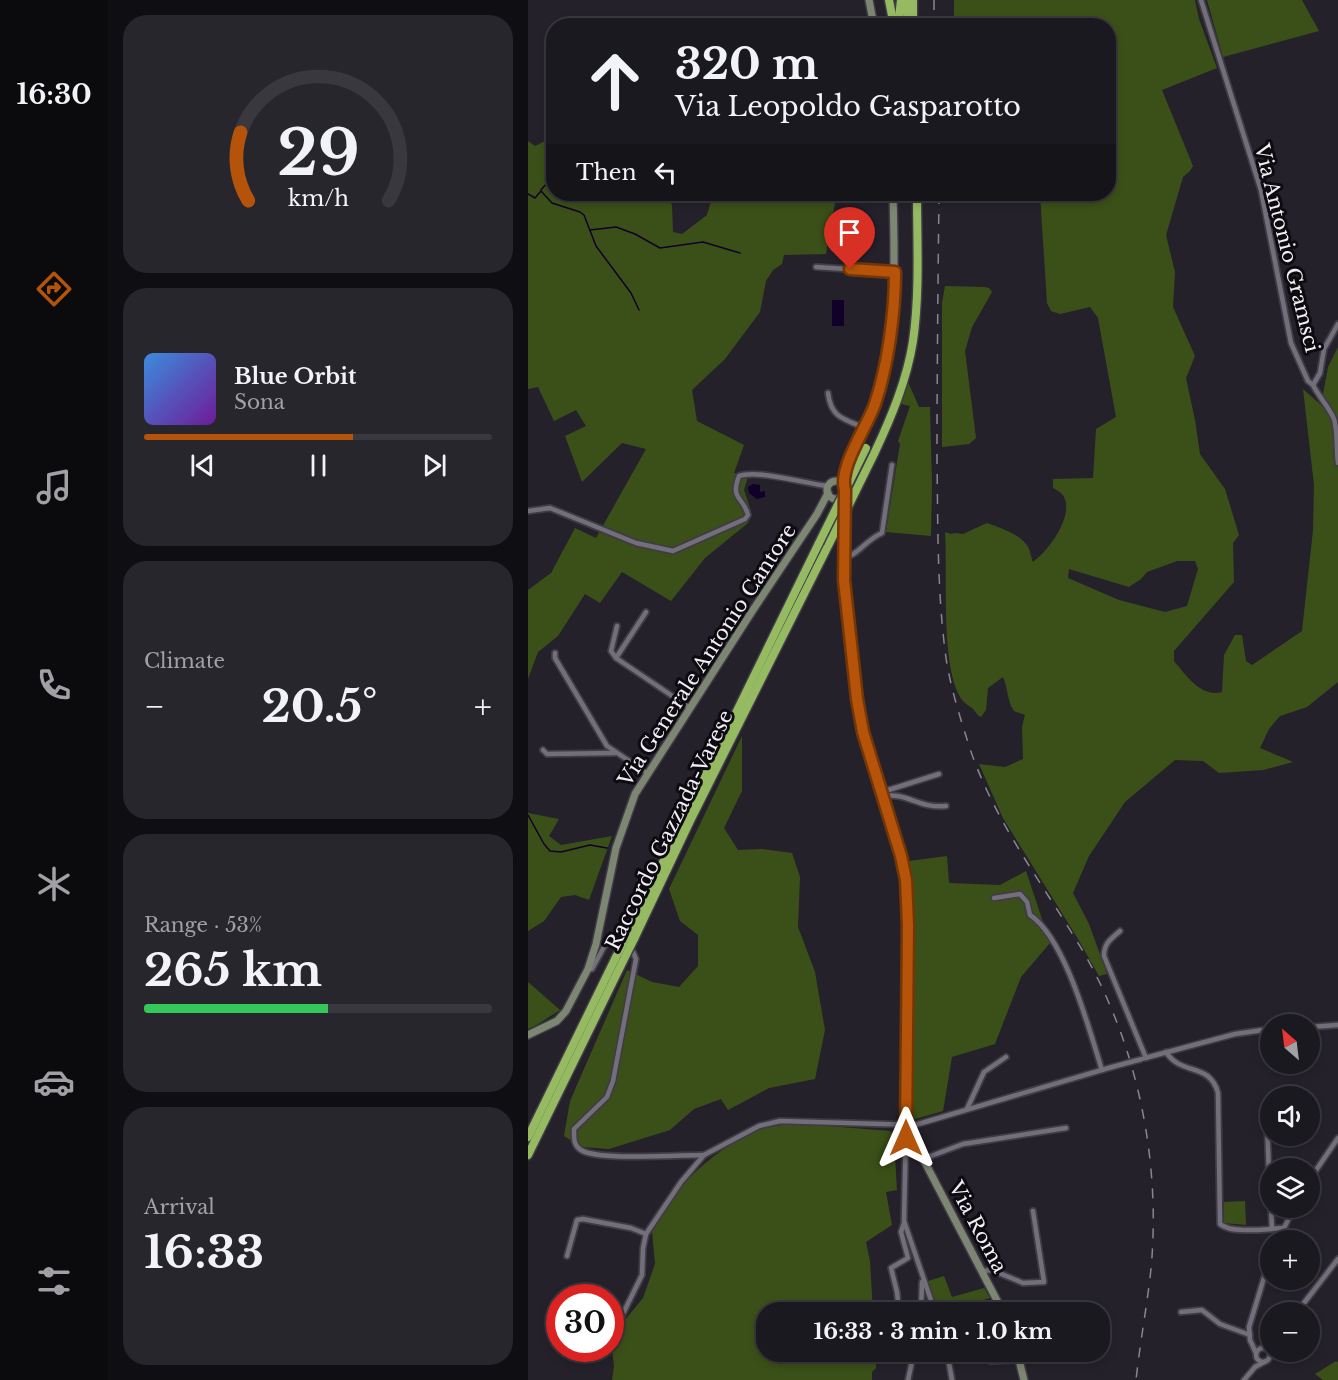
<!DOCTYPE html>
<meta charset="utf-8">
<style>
body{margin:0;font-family:"Libre Baskerville",serif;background:#28262d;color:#f1f3f6;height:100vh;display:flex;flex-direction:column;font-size:22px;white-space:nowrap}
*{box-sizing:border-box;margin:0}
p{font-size:20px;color:#a0a0a5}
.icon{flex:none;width:33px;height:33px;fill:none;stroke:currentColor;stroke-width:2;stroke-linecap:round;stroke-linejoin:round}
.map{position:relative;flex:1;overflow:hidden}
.details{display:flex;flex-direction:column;gap:15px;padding:15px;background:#0f0e12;width:420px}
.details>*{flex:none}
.guide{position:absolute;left:18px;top:18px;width:570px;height:183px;border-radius:24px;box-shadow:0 3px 9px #0003,0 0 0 2px #39383e;background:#1b1920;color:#f1f3f6;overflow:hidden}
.needle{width:39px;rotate:332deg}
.controls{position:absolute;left:732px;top:1014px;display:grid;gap:12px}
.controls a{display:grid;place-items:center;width:60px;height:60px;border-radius:50%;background:#1b1920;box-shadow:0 3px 9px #0003,0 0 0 2px #39383e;font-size:30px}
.speed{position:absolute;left:18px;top:1284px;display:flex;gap:12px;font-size:30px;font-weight:700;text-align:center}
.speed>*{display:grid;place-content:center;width:78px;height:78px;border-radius:50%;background:#1b1920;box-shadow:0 3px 9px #0003,0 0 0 2px #39383e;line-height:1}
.speed .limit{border:9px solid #d22;background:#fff;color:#111}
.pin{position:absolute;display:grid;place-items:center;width:51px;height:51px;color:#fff;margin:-62px -26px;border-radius:50% 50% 50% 0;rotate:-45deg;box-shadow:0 0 6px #0007}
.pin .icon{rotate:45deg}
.me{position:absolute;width:66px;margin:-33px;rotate:0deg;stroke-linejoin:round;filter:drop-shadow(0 0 4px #0008)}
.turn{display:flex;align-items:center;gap:21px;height:126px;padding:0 30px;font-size:27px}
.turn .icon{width:78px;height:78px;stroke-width:2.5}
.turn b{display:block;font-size:42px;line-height:51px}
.then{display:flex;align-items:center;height:57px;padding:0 30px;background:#0003;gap:12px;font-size:22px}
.big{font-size:45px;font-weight:700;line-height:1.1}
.details .tile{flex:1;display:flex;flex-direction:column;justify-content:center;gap:9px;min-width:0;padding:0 21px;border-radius:24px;background:#28262d}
.details .dial{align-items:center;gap:0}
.dial svg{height:156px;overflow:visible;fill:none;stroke:#39383e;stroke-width:7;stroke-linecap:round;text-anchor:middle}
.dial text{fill:#f1f3f6;stroke:none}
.song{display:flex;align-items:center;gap:18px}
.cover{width:72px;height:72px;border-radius:9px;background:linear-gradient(135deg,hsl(210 70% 55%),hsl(280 70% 35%))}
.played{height:6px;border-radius:3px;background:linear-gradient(90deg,#b45309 60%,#39383e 60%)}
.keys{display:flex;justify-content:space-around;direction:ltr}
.heat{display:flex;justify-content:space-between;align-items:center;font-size:33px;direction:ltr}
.charge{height:9px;border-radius:4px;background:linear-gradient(90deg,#34c759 53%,#39383e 0)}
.trip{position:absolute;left:228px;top:1302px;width:354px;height:60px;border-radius:24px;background:#1b1920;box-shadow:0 3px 9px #0003,0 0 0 2px #39383e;font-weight:700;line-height:60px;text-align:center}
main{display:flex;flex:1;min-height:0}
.dock{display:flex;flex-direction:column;width:108px;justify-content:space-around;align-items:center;background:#0b0a0d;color:#a0a0a5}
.dock .icon{width:42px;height:42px}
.dock .current{color:#b45309}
.dock b{font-size:27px;color:#f1f3f6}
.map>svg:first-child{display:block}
</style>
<main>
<nav class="dock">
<b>16:30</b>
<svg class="icon current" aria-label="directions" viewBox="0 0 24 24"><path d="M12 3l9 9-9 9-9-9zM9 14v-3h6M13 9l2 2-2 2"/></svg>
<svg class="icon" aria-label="music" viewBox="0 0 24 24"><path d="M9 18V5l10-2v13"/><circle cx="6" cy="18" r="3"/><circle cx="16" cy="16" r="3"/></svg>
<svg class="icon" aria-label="phone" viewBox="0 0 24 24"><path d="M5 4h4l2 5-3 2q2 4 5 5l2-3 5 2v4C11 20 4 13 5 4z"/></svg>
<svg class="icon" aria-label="climate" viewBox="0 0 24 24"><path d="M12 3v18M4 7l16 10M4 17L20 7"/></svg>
<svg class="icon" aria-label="car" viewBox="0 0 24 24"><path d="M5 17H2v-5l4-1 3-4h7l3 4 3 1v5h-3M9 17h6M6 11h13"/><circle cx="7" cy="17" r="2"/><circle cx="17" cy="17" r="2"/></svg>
<svg class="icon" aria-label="filters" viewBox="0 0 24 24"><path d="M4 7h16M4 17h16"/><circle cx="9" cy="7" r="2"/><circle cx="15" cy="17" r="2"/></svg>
</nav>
<section class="details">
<div class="tile dial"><svg viewBox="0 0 100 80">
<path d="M14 69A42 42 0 1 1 86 69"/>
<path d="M14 69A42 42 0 0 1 10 34" stroke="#b45309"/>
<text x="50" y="56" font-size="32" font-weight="700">29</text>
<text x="50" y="72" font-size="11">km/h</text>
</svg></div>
<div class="tile">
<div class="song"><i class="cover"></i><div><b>Blue Orbit</b><p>Sona</p></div></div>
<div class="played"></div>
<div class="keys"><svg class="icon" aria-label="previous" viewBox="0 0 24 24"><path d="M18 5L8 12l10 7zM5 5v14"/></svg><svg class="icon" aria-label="pause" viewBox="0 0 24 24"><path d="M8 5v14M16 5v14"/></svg><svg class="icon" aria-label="next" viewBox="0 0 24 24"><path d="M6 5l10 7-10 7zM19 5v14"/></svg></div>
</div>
<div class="tile"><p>Climate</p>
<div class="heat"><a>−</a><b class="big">20.5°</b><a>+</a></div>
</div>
<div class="tile"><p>Range · 53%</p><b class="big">265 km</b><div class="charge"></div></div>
<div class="tile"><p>Arrival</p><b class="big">16:33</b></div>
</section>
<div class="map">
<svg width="810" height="1380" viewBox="0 0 810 1380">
<rect width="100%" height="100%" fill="#24212b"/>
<g fill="#3b5018" fill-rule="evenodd">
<path d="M426,0h241l4,19 18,49 -55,22 31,76 -3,5 -7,6 -17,58 9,37 -2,35 22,49 -9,22 9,42 5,34 25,35 14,46 -6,8 1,39 -60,69v10c12,14 27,37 48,31l2,-37 11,-20h7l4,26 6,4 50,-34 11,-101 1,-45 -11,-96 18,16 7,-38 10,-20v335l-31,25 -27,9 -11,13 -9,19 33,14 -30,8 -44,3 -16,-12 -28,-1 -50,42 -36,54 -16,37 16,31 18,50 -8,2 -21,-37 -75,-121 -24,-54 26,3 18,-8 -1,-32 3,-12 -11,-4c-7,-10 -6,-23 -11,-34l-15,11 -2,22 -5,7c-5,-2 -5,-6 -9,-9 -3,-2 -6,-4 -8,-6 -25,-27 -16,-132 -19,-170l6,2 4,-1 8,1 24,-11c13,5 30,10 39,21 4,4 5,13 7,18 15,-11 41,-45 31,-65 -2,-4 -7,-7 -11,-9v-9l40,-1 3,-49 20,-12 -18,-99 -8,-11 -30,7 -9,-3 -4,-8 -7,-109h68v-168l-154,-1zM649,561h18l3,8 -11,37 -22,6 -46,-12 -51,-22 1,-9 60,18 12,-8 6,-7z"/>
<polygon points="679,0 774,0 791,31 695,57"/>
<polygon points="25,134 26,194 138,194 144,205 145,232 154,234 179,215 185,194 304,194 307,203 298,254 256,255 254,264 245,270 238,281 232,312 197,359 164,390 169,421 216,445 206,473 220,476 216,490 223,511 220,523 177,558 143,601 94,572 72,603 57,594 30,636 10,652 0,679 0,590 23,573 47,528 68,538 118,449 94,443 54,482 37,436 58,426 48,410 26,421 10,387 0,389 0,141 7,146 21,139"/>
<polygon points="417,286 456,287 461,288 464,292 444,327 437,351 448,438 441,444 414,447 414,303"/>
<polygon points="380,382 391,407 402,407 404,484 403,536 358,532 372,444 370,441 382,406 373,404"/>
<polygon points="214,736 214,791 196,828 210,850 234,849 264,853 272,877 270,927 287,972 297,1030 287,1079 241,1088 200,1110 193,1099 166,1109 142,1130 81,1149 53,1147 36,1136 42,1101 99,970 124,982 151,987 170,966 170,935 152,921 141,889"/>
<polygon points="0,813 31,819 21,836 33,845 84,836 61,900 47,895 33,897 16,921 0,931"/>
<polygon points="419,856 421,883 472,885 498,871 522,943 493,977 467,1044 424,1057 415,1111 384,1120 386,920 381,861"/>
<polygon points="0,982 32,1010 7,1026 0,1029"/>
<path d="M275,1124l87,7 8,8 -3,17 2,34 -11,2 6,33 -26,17 4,19 3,51h-107v40h110v16l-4,4v8h-260l2,-14 -2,-17 13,-29 18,-22 12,-34 -3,-33c10,-16 19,-32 31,-46 18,-21 53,-48 79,-56 13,-4 27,-5 41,-5z"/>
<polygon points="717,1201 718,1225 696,1223 696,1202"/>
<polygon points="416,1276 424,1297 456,1288 462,1298 446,1303 448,1312 409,1312 397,1282"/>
<polygon points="808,1361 810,1362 810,1380 795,1380 787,1374"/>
</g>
<g fill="#110027">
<rect x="304" y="300" width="12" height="26"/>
<polygon points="225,484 232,485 232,492 237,491 237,497 229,499 221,493 220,487"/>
</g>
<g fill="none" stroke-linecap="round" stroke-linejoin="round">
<g stroke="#110027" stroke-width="1.5">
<polyline points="13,190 26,175"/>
<polyline points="0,194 7,198 13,191 24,203 52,212 56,215 68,246 103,293 111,310"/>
<polyline points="62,230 88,227 107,234 132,248 175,242 212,253"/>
<polyline points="0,815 16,844 22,851 33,852 62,845 79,848"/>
</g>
<g stroke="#403c45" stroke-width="8">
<g id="street">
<path d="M673,0l60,190 30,153 17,38 5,4c6,12 16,22 21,34 4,13 2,30 4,44"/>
<polyline points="288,267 367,272"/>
<polyline points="785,385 792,373 796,349 810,324"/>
<path d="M300,393c3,25 16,26 37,35"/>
<path d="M0,511l22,-3 86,35 37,8 72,-32 3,-4c-5,-19 -18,-15 -9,-39 18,-7 68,8 89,10"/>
<path d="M316,558c13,-2 23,-19 38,-25l10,-68"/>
<polyline points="118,612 88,658 162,708"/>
<polyline points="27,653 27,658 79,746 119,773"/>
<polyline points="88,658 83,651 89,626"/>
<polyline points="15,750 19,754 87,753"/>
<polyline points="354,792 411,774"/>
<path d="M355,796c24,-4 36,13 63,10"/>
<path d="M466,898l26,-4 7,8 3,13c35,23 59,114 72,155"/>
<path d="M592,931c-9,8 -16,12 -16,25l42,102"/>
<path d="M60,969h4l13,-24 6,-3 22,10 3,7 -23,122 -6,16 -33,32c0,8 -1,16 7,21 17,11 99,5 123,5"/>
<polyline points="782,1027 810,1025"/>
<path d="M638,1052c15,24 44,10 52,41l2,131c11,10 48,5 63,4"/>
<polyline points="617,1058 707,1034 742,1029"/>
<polyline points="439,1109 456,1072 478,1057"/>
<polyline points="739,1123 742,1199"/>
<polyline points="378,1128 376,1221 407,1312"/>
<polyline points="395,1159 435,1144 538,1128"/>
<polyline points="782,1179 810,1138"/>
<polyline points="743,1208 744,1229"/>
<polyline points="750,1240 766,1208"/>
<polyline points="39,1256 49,1220 55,1219 103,1228 118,1234"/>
<polyline points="455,1271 464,1270 495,1283 516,1282 505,1211"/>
<polyline points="371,1312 369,1292 363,1268 380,1258 373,1232 376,1223"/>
<polyline points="393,1312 394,1282"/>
<polyline points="653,1312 674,1310 692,1324 722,1335"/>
<polyline points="769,1312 810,1259"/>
<polyline points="82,1340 114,1275 115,1248 118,1234 153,1182 176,1155 231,1126 252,1121 387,1125 584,1067"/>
<circle cx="735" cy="1355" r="7"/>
<polyline points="419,1352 424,1380"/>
<polyline points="728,1353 722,1340 721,1327 742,1258"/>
<polyline points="421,1359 451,1360"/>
<polyline points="463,1361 491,1360"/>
<polyline points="380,1380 386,1352"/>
<polyline points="716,1380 727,1367 736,1362"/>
</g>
</g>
<g stroke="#403c45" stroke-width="10">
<g id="secondary">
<polyline points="341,0 346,26"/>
<circle cx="308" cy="490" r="9"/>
<path d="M316,485v-9c10,-24 23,-48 31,-72 22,-69 20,-139 18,-210"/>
<polyline points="316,495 316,580 329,699 335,732 373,856 378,880 380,925 377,1067 378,1126 475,1312"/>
<polyline points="0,1035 29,1021 38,1011 60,969 68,944 88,848 107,794 223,613 289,514 300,493"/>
<polyline points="489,1352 496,1380"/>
</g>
</g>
<g stroke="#403c45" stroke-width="11">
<g id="highway">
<polyline points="361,0 366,26"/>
<polyline points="378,0 380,26"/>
<polyline points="385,0 385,26"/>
<polyline points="370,26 373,0"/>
<path d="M346,454c17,-36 33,-74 39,-113 7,-49 4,-99 4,-147"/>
<polyline points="99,936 291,543 314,519"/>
<polyline points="106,939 162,821 309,528"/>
<polyline points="0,1137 88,957"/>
<polyline points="0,1155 96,959"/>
</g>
</g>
<use href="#street" stroke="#736f7a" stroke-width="4.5"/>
<use href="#secondary" stroke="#7d8673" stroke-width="7"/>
<use href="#highway" stroke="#95ba62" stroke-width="8"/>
<g stroke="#89868f" stroke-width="1.5" stroke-dasharray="10 10" stroke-linecap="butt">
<polyline points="406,0 406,26"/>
<path d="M411,194c-1,88 -2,177 -2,266 1,66 0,132 9,198 4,26 12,53 20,78 23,79 76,146 118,217 54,94 77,209 67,316 -4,37 -11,74 -15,111"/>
</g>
<g stroke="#403c45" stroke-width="8" stroke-linecap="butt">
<polyline id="street-bridge" points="584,1067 614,1059"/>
</g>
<g stroke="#403c45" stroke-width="11" stroke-linecap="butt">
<g id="highway-bridge">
<polyline points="314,519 346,454"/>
<polyline points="291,543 338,448"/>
<polyline points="88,957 99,936"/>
<polyline points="96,959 106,939"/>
</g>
</g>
<use href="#street-bridge" stroke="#736f7a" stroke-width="4.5"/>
<use href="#highway-bridge" stroke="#95ba62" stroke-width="8"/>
</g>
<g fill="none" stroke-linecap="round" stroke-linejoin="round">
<g stroke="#753606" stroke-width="15">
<path id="route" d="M322,269l45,3c0,41 -7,93 -20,132 -8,23 -37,64 -30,86l-1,90 13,119 6,33 38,124 5,24 2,45 -2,213"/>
</g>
<use href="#route" stroke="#b45309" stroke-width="10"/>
</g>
<g text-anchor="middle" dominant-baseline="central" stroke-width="6" stroke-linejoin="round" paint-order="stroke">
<g font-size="20" fill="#f1eff6" stroke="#0d0b10">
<text transform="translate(759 248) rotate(76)">Via Antonio Gramsci</text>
<text transform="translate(179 655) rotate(-57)">Via Generale Antonio Cantore</text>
<text transform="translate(141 830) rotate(-64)">Raccordo Gazzada-Varese</text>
<text transform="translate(450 1227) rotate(62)">Via Roma</text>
</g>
</g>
</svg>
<div class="controls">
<a><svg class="needle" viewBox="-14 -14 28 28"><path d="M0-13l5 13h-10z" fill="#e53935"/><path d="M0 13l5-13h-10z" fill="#a0a0a5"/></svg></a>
<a><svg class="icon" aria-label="sound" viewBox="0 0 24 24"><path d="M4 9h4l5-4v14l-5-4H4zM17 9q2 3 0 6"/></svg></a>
<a><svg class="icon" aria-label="layers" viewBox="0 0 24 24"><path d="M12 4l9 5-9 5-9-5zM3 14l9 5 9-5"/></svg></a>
<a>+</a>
<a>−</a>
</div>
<div class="speed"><div class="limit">30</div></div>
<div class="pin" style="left:322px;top:269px;background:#d93025"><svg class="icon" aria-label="arrive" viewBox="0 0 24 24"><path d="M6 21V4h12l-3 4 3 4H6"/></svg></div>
<svg class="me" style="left:378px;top:1138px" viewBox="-20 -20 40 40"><path d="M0-17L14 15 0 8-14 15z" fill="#b45309" stroke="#fff" stroke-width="4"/></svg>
<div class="trip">16:33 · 3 min · 1.0 km</div>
<div class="guide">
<div class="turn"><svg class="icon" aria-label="ahead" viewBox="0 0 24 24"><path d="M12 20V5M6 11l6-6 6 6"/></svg><div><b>320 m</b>Via Leopoldo Gasparotto</div></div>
<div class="then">Then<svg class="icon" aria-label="left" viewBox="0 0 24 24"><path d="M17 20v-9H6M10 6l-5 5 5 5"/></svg></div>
</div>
</div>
</main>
